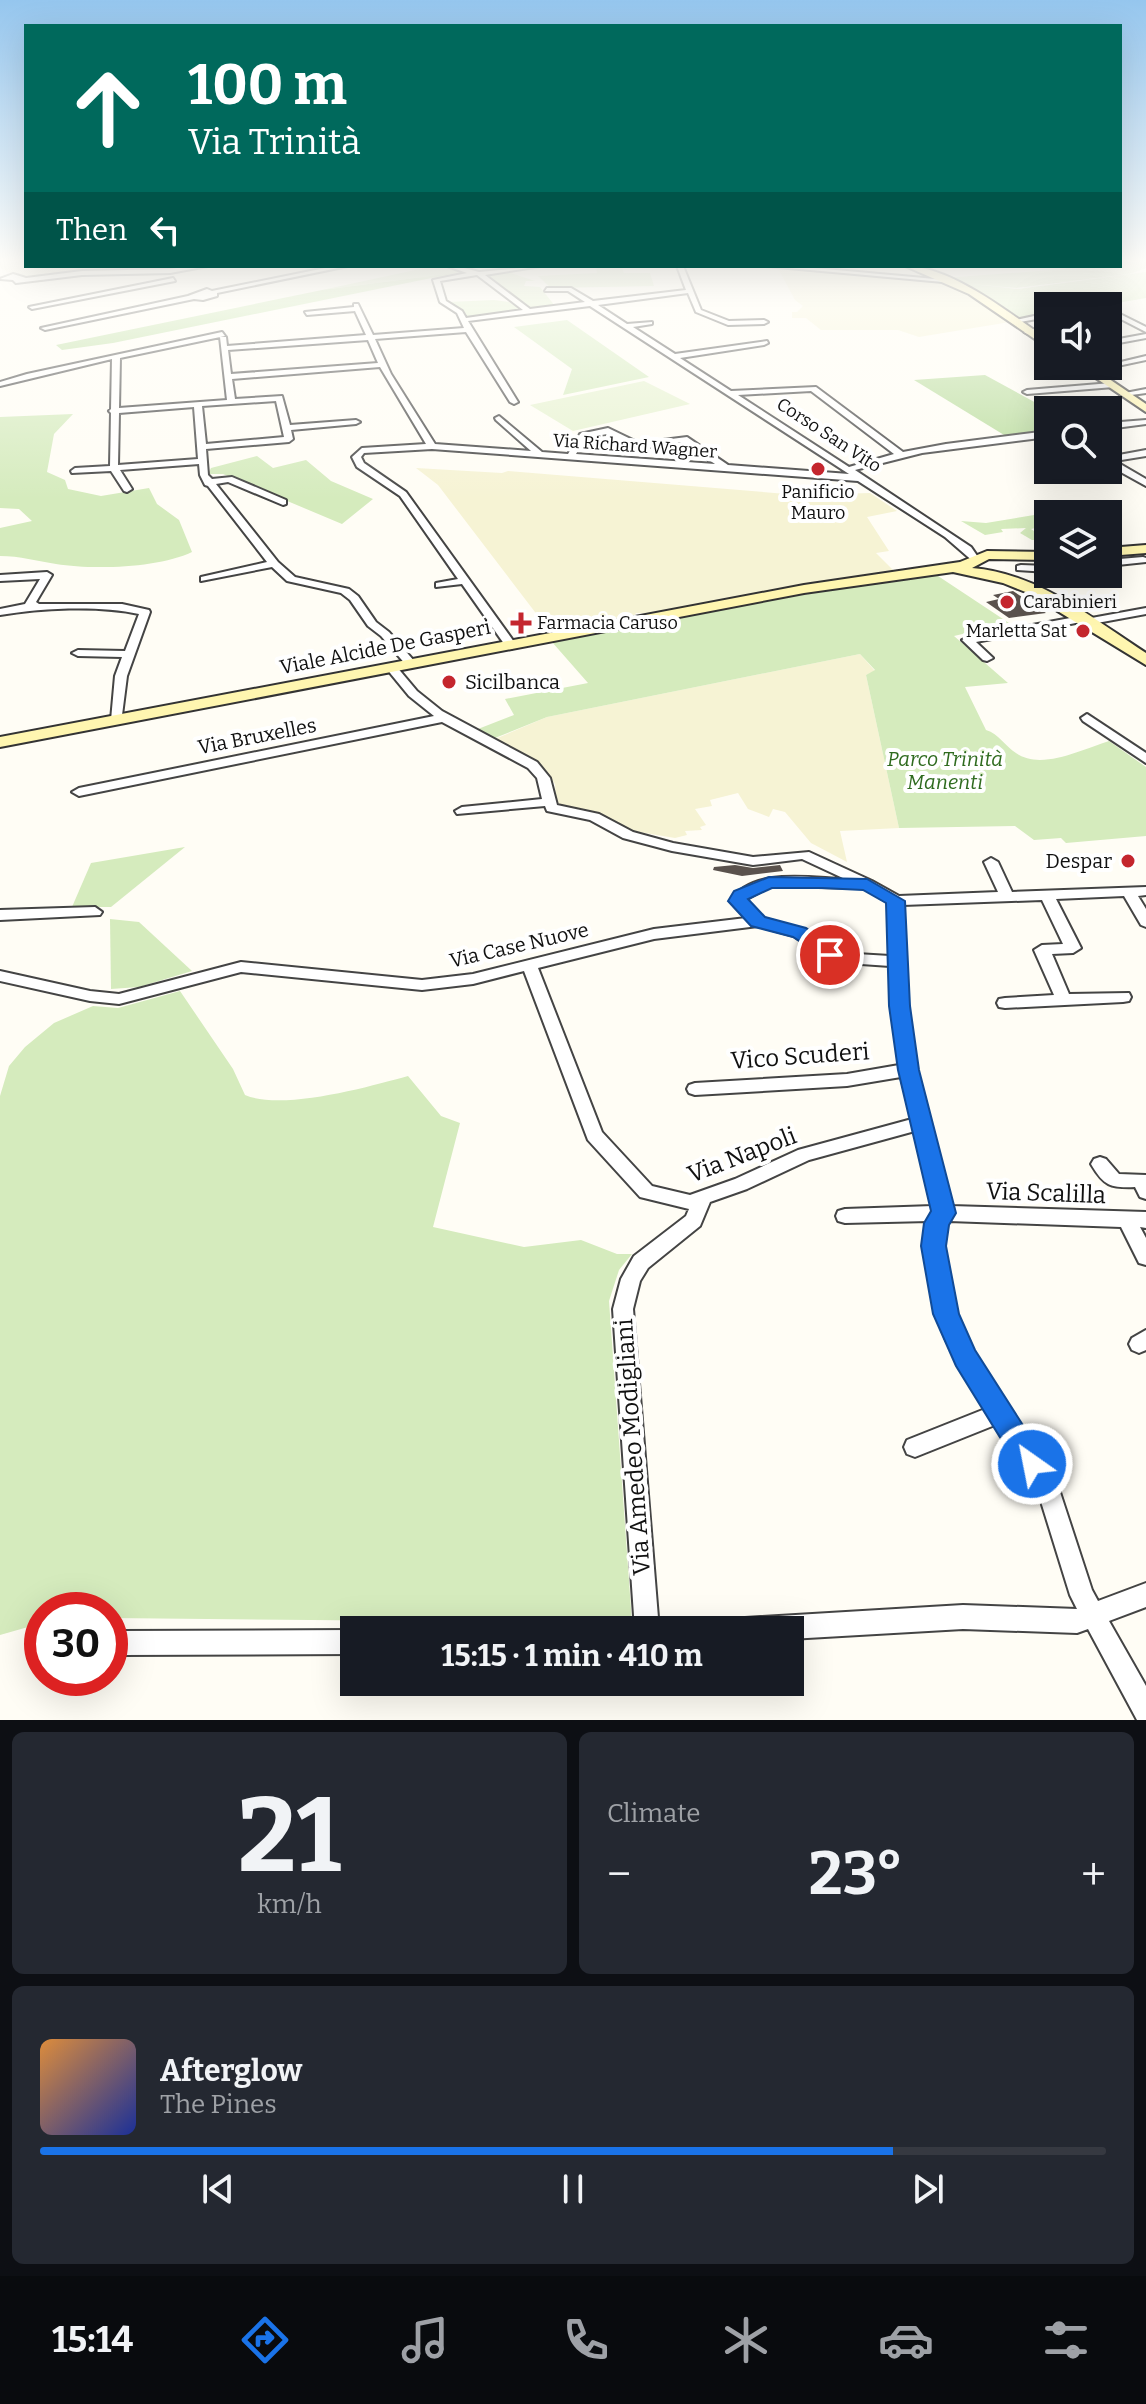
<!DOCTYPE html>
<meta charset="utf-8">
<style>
body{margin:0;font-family:Bitter,serif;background:#242831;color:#f1f3f6;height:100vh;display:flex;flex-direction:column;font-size:30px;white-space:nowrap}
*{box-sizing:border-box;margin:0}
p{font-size:26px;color:#9ea1a6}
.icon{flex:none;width:44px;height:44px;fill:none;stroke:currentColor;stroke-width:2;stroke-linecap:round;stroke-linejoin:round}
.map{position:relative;height:1720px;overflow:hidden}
.panel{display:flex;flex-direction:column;gap:12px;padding:12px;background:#0d0f14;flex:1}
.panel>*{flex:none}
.top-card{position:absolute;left:24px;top:24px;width:1098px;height:244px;border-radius:0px;box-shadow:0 8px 32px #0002;background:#00695c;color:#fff;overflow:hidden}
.tools{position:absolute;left:1034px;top:292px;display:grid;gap:16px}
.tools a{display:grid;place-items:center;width:88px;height:88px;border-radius:0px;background:#171b24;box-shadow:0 8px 32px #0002;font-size:40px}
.speed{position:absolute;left:24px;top:1592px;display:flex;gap:16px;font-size:40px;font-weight:700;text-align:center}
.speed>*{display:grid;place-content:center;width:104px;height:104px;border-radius:50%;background:#171b24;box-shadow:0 8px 32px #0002;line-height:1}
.speed .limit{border:12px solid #d22;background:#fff;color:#111}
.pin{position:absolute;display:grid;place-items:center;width:68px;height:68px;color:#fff;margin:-34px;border:4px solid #fff;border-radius:50%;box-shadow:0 2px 8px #0007}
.me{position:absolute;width:88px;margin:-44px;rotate:327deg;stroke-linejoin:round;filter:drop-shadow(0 0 6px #0008)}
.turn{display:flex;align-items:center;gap:28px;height:168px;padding:0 32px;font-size:36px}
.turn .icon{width:104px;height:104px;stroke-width:2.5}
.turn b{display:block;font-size:56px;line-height:68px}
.then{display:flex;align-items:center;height:76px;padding:0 32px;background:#0003;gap:16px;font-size:30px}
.big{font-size:60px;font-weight:700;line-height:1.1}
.panel .card{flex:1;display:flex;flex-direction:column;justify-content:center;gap:12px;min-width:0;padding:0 28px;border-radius:12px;background:#242831}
.panel .dial{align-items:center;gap:0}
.dial b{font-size:104px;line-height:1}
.song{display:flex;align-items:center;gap:24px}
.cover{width:96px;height:96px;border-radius:12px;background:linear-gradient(135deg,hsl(30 70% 55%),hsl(230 70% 35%))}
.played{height:8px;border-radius:4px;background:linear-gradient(90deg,#1a73e8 80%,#363941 80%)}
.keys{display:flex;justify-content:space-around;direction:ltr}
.heat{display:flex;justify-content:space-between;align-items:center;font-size:44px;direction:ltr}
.panel .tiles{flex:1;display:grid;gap:12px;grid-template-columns:1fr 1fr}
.card:last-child{grid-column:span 2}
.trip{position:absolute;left:340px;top:1616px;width:464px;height:80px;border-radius:0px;background:#171b24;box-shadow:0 8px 32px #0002;font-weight:700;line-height:80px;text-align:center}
.dock{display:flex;height:128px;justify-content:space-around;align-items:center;background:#090b0e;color:#9ea1a6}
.dock .icon{width:56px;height:56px}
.dock .active{color:#1a73e8}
.dock b{font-size:36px;color:#f1f3f6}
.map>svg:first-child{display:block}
</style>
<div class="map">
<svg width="1146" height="1720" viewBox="0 0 1146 1720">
<rect width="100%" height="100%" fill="#fffdf5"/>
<g fill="#f6f3d4">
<polygon points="0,258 26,258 26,266 35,266 15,273 40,266 199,266 29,276 7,272 0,267"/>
<polygon points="778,268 940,282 969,293 1010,322 919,337 898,330 821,330 806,318 792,318 792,312 797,312 803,306 795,300"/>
<polygon points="416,468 502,473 508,471 799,495 870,493 897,511 867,517 889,551 876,553 894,571 650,614 636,613 633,617 551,633 438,485"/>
<polygon points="860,654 875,671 866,675 899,828 840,831 847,862 811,843 785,812 773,809 769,817 748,809 738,793 710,800 712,806 695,809 706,825 700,827 702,830 685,831 687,835 675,838 627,830 561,808 556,804 555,784 540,764 495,739 547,717"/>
</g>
<g fill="#d5ebbd">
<polygon points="1120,258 1146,258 1146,268 1129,274 1016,288 971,284 1018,289 1146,272 1146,298 1100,306 1048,306 1048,314 1015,318 944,278 1066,269 1062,266 1120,266"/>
<polygon points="434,266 461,272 322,290"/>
<polygon points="596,266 621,266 624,273 650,273 654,286 551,288 538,276 597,273"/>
<polygon points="508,272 535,281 526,281 524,286 540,287 555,306 531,309 486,275"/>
<polygon points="494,300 509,302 521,310 468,317 463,310 449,302"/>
<polygon points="567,320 649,377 563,395 572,369 514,327"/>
<path d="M73,414l-19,20 -7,38 18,8 3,9 33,7 48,-8 8,16 22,16 13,32c-33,16 -99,18 -136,12 -19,-3 -36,-8 -56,-8v-28l32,-7 -13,-12 -19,-1v-91z"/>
<polygon points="257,456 273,468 306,460 331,481 373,499 342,524 223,474 208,474 211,468"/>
<polygon points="1040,514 1048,515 1048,525 1031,529 1047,540 1032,540 1020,533 1026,528 1001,529 1003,532 985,535 961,521 986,523"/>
<path d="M935,574l74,49 -55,13 54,47 -43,4 21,43c13,4 19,16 30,23 25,18 67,-4 93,-12l37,26v69l-80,7 -5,-5 -27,2 -19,-14 -116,2 -33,-153 9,-5 -15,-16 -313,63 -52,21 -17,-9 36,-14 -9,-16 83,-16 -36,-41 225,-43z"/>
<polygon points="185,847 111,907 72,907 91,863"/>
<polygon points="110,919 139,922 192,971 139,987 111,989"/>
<path d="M180,991l53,78 12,26c37,16 123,-8 163,-19l33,40 19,7 -27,104 91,20 57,-7 36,14h15l-13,16 -10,31 23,322 -522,-5v-8h-68v13l-42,12v-539l9,-30 16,-19 29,-24 39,-17 25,2z"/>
</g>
<g fill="#b9dc9c">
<polygon points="461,272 113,343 62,350 56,345 322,290"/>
<polygon points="985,375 1049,410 1048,433 1009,438 914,380"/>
</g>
<polygon fill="#e6f2cf" points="644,381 690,404 573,431 530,405"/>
<g fill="#5a524d">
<polygon points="1013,591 1046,613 1009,618 986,602 999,599 993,595"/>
<polygon points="735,865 753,868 780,865 783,871 742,876 713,870 714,867"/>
</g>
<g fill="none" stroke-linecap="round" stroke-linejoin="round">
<g stroke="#444" stroke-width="4">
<g id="street">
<polygon points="192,266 208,266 170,273 82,275 16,283 13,280 0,279 13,274 26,278 82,271 170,269"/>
<polygon points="335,266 348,266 217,293 217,296 203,300 194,299 45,330 41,328 188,296 207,289 212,291"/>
<path d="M447,266h10l22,6 62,-6 -56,9 45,34 55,-7 -17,-11h-23l2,-3h24l22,13 93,-11 -9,-24h6l18,44 28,11 35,-1 4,2 -4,2 -36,1 -32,-13 -8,-19 -90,12 29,19 25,-2v2l-19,3 42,27 92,-13 1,2 -4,2 -84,13 51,33 85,-4 87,65 43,-8 102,-13v6l-126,16 -67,17 116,77 9,13 -5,3 -30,-26 -87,-56 -426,-32 -68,4 -3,4 3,6 42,29 111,154 -6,3 -4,-1 -45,-64 -26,3v-4l22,-4 -58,-83 -43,-29 -5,-10 10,-9 64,-4 -46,-77 -148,12 3,20 47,-3 8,29 66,-5 4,2 -4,2 -65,6 2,9 -4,3 -83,7 2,26 4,4 20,-2 54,23v4l-3,1 -55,-23 -12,2 62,78 17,15 54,12 9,7 18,26 13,10 26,30 2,2 -6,3 -4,-1 -26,-30 -13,-10 -18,-26 -9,-7 -54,-12 -15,-14 -71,14v-4l66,-15 -59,-76 -3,-1 -5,-10 -1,-11 -79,6 12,19 -5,3 -3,-1 -13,-20 -39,2 -1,-2 4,-3 35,-2 1,-53 -2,-2 2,-2 1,-50 -112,27v-4l27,-8 195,-42 3,4 -105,22 -1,50 108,-8 -7,-63h6l1,9 139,-11 -11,-24 -48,4 -2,-3 49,-5v-3h4l15,31 91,-7 -7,-15 -17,-11 -7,-22 34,-7zM477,275l46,35 -57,8 -4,-7 -16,-10 -6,-20zM590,306l259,168 -121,-9 -41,-28 -48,6 -31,-15 -28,6 -12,20 -26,-2 -43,-36 -4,2 1,2 35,31 -96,-7 -44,-70 -16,-35 91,-7 44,70 4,2 4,-2 -50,-81zM368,340l10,23 -147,11 -3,-24zM811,391l83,63 -45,13 -111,-72zM276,401l8,36 -78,7 -4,-38zM194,407l4,52 -80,6 1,-52zM607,434l31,15 44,-7 33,22 -139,-10 10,-16z"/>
<polygon points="766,266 792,266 946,280 943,282"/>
<polygon points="173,278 175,281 32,309 29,307"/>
<polygon points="1048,313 1048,317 1014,323 1011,321"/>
<polygon points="1108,313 1118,313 1146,327 1146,332 1115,316 1108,317"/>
<polygon points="1048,325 1048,329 1028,334 1024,332"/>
<polygon points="1146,334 1146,338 1108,345 1108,341"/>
<polygon points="1146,356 1146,360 1108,368 1104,366"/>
<polygon points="1111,383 1114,383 1114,387 1027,394 1023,392 1027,390"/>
<polygon points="1146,389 1146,393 1124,396 1120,394"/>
<polygon points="1146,420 1146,424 1108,429 1108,423"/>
<polygon points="1146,450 1146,456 1115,461 1146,479 1146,486 1108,465 1108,457"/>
<polygon points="1143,557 1146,558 1146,562 1108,566 1108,560"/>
<polygon points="1021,565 1048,566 1048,572 1017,570 1017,566"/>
<path d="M47,572l5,3 -16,27 3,2h83l27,6 1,2 -23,64 -6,47h-8l-2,-3 4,-44 7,-19 -44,-1 -6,-3 6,-3 47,1 14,-37c-40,-9 -99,-6 -139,1v-6l25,-5 15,-25 -40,2v-6z"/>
<polygon points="1146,608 1146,614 1086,625 1081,622 976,642 993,658 987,661 983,660 962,640 968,637 1081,616 1086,619"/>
<path d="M392,665l4,1 21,25 25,20 95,51 13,16 7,27 42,9 34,18 40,11 80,14 56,-5 63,29 27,15 99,-4 -14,-30 7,-4 7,4 14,30 134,-5v8l-8,1 8,13v18l-5,-2 -17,-29 -68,3 25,49 -8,5 -21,1 17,40 60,-1 2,4 -2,4 -6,1 -118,6 -6,-1 -2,-4 2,-4 6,-1 49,-3 -20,-45 8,-5 21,-1 -21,-44 -139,5 4,101 9,64 35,136 195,6v16l-6,-1 6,11v27l-7,-2 -18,-36 -172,-6 -3,4 -2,21 12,68 6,17 44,75 51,77 35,107 6,11 48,-18v24l-37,14 37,65v34h-9l-49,-91 -11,4 -114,-4 -173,10v-9h-57l4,-8 8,-4 218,-13 114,4 -7,-14 -31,-100 -44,-70 -80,32 -8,-3 -3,-7 3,-7 78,-31 -39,-69 -10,-26 -12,-68 5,-25 -84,2 -7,-2 -2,-5 2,-5 7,-2 88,-3 -18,-75 -106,29 -62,29 -37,13 -10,24 -52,42 -8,13 -7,28 26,321h-24l-22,-321 8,-30 13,-23 52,-40 3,-7 -49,-12 -52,-57 -64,-169 -51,13 -51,6 -181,-18 -122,32 -29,-3 -90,-20v-10l90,20 29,3 122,-32 181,18 51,-6 181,-45 92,-11 -16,-17c23,-34 79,-23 115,-22l-43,-20 -49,6 -81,-14 -49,-13 -33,-18 -43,-9 -2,-5 -88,8 -2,-3 7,-4 80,-8 -5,-21 -9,-10 -86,-46 -363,74 -7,-4 7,-4 355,-72 -25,-20 -23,-28zM771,886l93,2 25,15 1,53 -50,-3 -36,-23 -41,-12 -18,-18zM758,926l36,10 38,26 58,4 1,40 8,59 -52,9 -152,9 -6,2 -2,4 2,4 6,2 152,-9 54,-9 11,42 -114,31 -63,29 -45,16 -38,-9 -50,-54 -64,-164 116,-29z"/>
<polygon points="1087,714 1146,753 1146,763 1083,721 1081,718"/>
<polygon points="95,907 102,912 100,915 0,920 0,910"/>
<path d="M1100,1157l6,2 13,15 27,1v24l-6,-2 -5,-10c-25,1 -31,-1 -44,-23l3,-5z"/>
<polygon points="1146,1330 1146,1350 1139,1353 1132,1350 1129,1344 1132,1338"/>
<polygon points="354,1630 354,1654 122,1655 113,1652 110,1643 113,1634 122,1631"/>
</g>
</g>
<g stroke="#333" stroke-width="4">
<g id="secondary">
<path d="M905,266c46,0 106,48 143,74v8l-79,-54z"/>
<polygon points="1078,366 1090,366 1146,404 1146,412"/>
<polygon points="1146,545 1146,553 1108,556 1108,548"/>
<path d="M987,551l61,1v8l-59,-1 -17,9c66,5 121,51 174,85v12l-118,-72 -25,-10 -50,-11 -149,21 -804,154v-10l804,-152 156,-23z"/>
</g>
</g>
<use href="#street" fill="#fff" fill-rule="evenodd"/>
<use href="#secondary" fill="#fff6b0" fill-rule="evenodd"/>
</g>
<linearGradient id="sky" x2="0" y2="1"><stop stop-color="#95c6ee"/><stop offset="0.52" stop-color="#fffefa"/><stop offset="1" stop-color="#fffefa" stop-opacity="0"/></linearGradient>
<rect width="1146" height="499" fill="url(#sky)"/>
<polygon fill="#1a73e8" stroke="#114b97" stroke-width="2" points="769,877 867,879 905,901 910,1006 919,1070 956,1213 949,1225 946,1246 959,1314 975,1350 1042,1455 1046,1464 1042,1473 1032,1477 1022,1473 956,1366 933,1314 921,1246 924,1223 931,1211 898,1070 889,1006 886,903 863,890 822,888 772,888 748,899 765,917 806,928 837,950 839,955 830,961 793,937 751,926 728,901 734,891"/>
<g fill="#c4262e" stroke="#fff" stroke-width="3">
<circle cx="818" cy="469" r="8"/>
<circle cx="1007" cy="602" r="8"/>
<path d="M517 611h8v8h8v8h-8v8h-8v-8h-8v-8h8z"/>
<circle cx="1083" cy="631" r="8"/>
<circle cx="449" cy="682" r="8"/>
<circle cx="1128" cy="861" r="8"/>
</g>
<g text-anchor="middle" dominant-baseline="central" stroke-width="8" stroke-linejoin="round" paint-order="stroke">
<g font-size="18" fill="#111" stroke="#fff">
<text transform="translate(829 435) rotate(33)">Corso San Vito</text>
<text transform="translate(635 446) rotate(4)">Via Richard Wagner</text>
</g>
<g font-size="18" fill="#111" stroke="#fff" text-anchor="start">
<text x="818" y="492" text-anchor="middle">Panificio<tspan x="818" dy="21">Mauro</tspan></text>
<text x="1023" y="602">Carabinieri</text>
<text x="537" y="623">Farmacia Caruso</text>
<text x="1067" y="631" text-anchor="end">Marletta Sat</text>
</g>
<g font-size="20" fill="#111" stroke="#fff">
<text transform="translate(385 647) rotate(-11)">Viale Alcide De Gasperi</text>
<text transform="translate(257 736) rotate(-11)">Via Bruxelles</text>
<text transform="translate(519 945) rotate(-13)">Via Case Nuove</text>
</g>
<g font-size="20" fill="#111" stroke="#fff" text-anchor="start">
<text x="465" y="682">Sicilbanca</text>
<text x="1112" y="861" text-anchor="end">Despar</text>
</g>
<g font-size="20" font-style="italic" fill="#2f6b1f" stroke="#fff">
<text x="945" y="759">Parco Trinità<tspan x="945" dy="23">Manenti</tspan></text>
</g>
<g font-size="24" fill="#111" stroke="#fff">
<text transform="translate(800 1056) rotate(-4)">Vico Scuderi</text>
<text transform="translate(742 1155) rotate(-21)">Via Napoli</text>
<text transform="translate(1046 1193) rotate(2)">Via Scalilla</text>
<text transform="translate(633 1447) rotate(-94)">Via Amedeo Modigliani</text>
</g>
</g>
</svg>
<div class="tools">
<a><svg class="icon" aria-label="sound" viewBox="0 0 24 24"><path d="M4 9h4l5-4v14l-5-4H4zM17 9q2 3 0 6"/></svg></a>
<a><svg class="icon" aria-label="search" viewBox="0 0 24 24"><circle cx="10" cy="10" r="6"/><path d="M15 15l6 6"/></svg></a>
<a><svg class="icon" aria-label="layers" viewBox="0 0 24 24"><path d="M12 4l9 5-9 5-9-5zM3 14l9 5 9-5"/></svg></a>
</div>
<div class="speed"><div class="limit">30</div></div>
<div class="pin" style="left:830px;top:955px;background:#d93025"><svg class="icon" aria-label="arrive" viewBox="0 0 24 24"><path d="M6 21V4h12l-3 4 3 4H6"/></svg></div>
<svg class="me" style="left:1032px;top:1464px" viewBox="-20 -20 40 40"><circle r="17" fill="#1a73e8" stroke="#fff" stroke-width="3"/><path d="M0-11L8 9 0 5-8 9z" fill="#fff"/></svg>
<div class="trip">15:15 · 1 min · 410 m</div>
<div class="top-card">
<div class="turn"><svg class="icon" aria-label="ahead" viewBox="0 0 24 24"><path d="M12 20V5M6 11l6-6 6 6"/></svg><div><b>100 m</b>Via Trinità</div></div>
<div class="then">Then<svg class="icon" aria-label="left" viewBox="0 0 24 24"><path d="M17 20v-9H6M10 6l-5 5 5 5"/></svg></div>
</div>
</div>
<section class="panel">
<div class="tiles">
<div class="card dial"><b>21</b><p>km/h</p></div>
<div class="card"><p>Climate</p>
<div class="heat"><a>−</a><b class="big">23°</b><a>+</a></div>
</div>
<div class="card">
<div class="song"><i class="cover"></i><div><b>Afterglow</b><p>The Pines</p></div></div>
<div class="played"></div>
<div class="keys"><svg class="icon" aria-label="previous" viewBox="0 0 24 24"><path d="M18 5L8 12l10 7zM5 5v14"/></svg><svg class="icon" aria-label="pause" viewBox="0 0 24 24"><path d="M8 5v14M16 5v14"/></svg><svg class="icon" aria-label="next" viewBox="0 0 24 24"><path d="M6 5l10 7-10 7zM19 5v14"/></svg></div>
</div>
</div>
</section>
<nav class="dock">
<b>15:14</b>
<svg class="icon active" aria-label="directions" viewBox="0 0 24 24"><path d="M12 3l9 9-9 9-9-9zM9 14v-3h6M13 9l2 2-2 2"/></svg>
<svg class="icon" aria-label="music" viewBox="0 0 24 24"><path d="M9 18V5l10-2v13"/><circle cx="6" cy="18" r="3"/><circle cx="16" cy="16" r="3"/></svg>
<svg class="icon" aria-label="phone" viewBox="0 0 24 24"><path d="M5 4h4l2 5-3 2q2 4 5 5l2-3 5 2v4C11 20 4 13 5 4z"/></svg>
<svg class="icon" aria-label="climate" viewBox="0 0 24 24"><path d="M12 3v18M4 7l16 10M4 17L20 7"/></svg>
<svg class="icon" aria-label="car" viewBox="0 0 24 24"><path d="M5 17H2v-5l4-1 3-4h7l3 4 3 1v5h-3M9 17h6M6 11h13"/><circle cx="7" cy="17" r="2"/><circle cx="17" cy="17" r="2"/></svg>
<svg class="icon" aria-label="filters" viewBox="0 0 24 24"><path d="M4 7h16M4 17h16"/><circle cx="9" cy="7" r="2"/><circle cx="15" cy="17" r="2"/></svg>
</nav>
